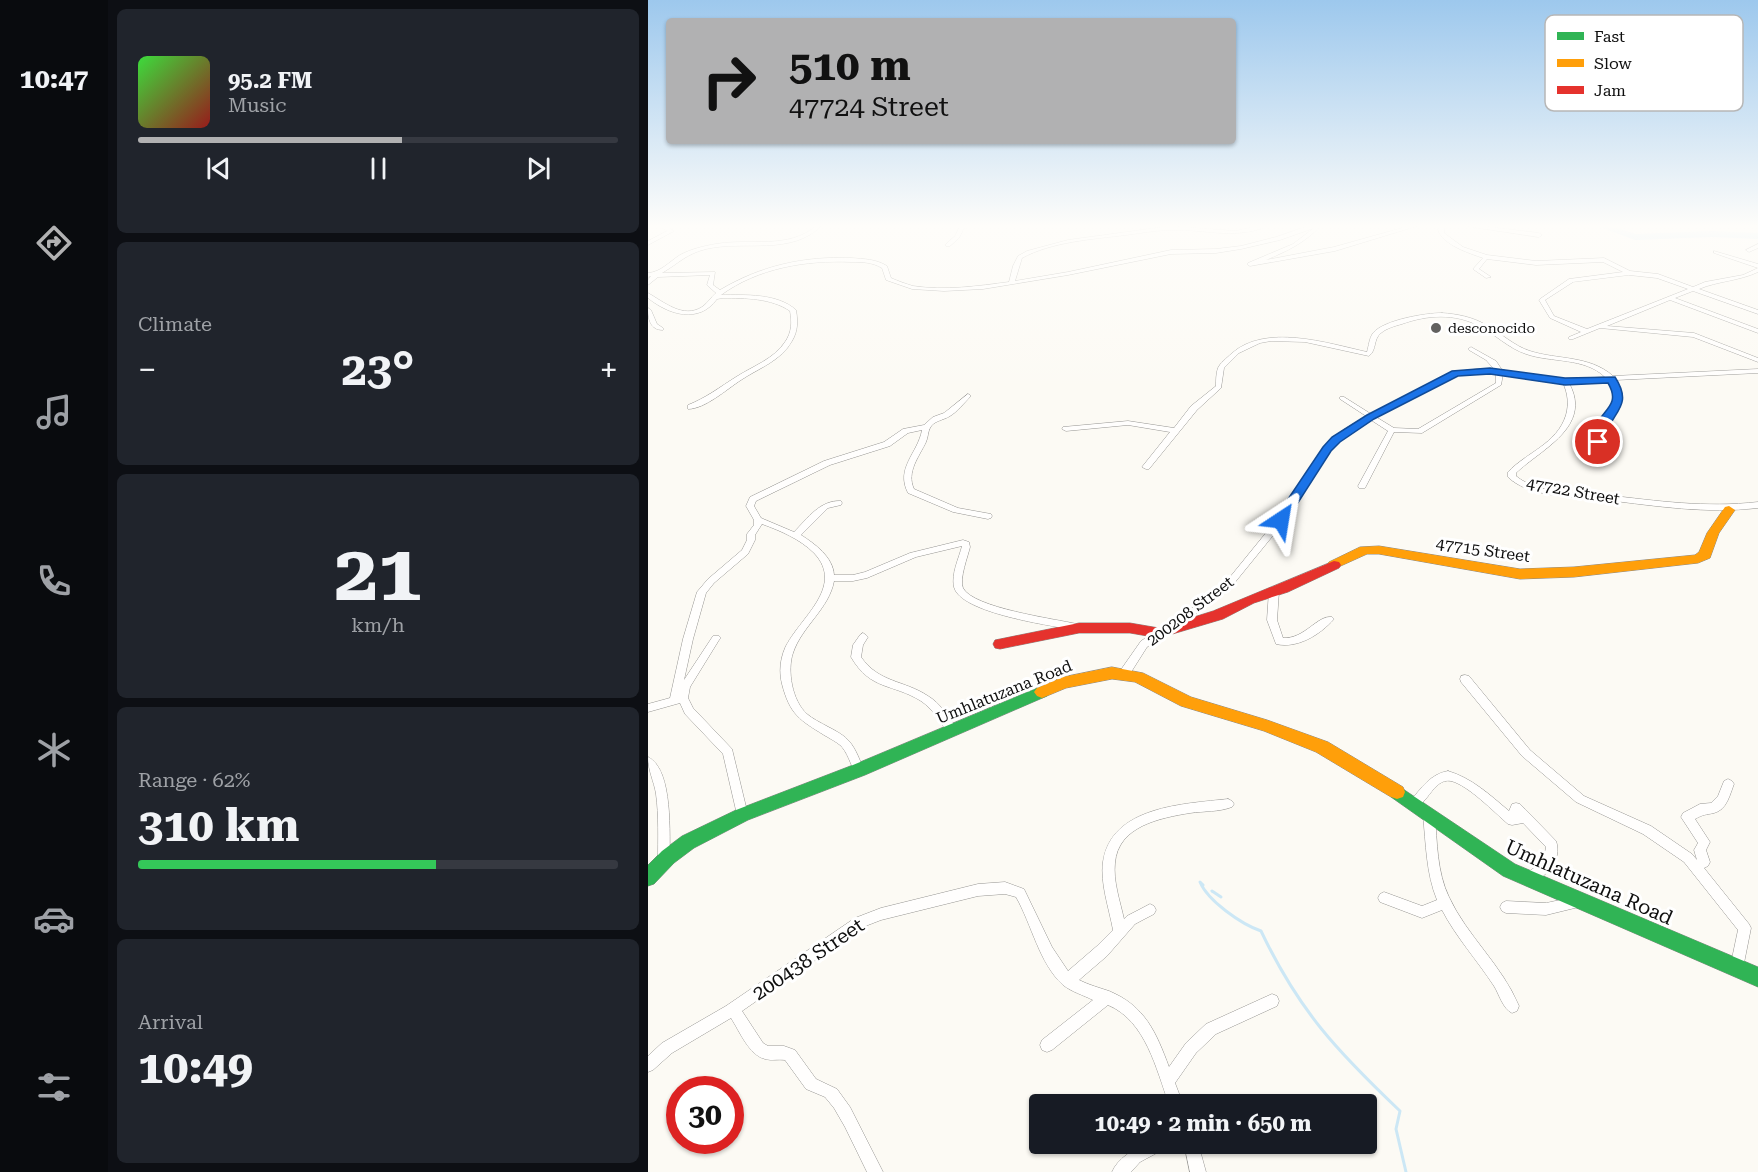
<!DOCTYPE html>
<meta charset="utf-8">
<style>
body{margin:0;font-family:"Roboto Serif",serif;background:#20242c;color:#f1f3f6;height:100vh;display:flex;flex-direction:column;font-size:22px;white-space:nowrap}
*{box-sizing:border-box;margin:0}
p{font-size:20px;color:#9ea1a6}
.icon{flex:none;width:33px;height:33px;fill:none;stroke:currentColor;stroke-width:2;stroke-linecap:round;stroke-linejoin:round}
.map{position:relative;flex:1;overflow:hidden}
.sheet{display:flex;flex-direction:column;gap:9px;padding:9px;background:#0d0f14;width:540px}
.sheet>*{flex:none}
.hud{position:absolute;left:18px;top:18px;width:570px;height:126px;border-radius:6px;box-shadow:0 2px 4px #0004;background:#b1b1b2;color:#111;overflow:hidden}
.speed{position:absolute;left:18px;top:1076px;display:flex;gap:12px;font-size:30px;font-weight:700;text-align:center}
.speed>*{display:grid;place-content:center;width:78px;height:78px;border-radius:50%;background:#171b24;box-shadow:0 2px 4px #0004;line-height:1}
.speed .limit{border:9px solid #d22;background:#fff;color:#111}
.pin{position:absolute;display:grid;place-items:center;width:51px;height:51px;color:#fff;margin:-26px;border:3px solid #fff;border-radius:50%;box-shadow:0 2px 6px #0007}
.me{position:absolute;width:66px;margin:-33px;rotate:33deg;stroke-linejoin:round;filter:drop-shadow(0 0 4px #0008)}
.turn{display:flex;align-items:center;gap:21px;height:126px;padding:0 24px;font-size:27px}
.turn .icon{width:78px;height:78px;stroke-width:2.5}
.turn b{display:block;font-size:42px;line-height:51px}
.big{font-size:45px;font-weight:700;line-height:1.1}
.sheet .card{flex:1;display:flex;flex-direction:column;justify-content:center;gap:9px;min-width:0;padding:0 21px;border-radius:9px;background:#20242c}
.sheet .dial{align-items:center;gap:0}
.dial b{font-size:78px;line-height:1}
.song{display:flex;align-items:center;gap:18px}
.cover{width:72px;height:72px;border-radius:9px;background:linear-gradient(135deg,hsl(120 70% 55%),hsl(0 70% 35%))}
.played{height:6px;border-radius:3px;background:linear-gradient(90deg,#b1b1b2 55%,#363941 55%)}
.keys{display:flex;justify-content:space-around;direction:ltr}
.heat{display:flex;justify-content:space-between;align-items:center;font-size:33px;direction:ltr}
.charge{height:9px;border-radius:4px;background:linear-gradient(90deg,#34c759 62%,#363941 0)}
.trip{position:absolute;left:381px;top:1094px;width:348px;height:60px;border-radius:6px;background:#171b24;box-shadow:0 2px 4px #0004;font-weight:700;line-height:60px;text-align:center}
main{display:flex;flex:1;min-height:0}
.tabs{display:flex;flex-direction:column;width:108px;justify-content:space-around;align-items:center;background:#090b0e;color:#9ea1a6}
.tabs .icon{width:42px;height:42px}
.tabs .selected{color:#b1b1b2}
.tabs b{font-size:27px;color:#f1f3f6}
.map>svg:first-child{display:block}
</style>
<main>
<nav class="tabs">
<b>10:47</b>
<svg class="icon selected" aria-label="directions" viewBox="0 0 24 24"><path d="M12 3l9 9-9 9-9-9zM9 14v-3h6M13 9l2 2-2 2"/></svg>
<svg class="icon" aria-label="music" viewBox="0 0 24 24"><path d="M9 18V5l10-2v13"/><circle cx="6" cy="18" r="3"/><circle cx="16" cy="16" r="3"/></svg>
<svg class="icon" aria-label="phone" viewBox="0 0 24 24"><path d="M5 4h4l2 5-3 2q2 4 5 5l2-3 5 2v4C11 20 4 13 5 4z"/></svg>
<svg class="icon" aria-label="climate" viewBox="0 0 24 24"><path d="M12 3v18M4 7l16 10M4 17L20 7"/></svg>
<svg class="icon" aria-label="car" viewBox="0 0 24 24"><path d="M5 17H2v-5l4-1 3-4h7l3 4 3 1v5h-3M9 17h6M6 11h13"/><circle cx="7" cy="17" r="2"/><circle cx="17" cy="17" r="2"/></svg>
<svg class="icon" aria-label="filters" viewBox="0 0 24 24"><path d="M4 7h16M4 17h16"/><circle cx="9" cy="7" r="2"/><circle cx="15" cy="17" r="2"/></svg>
</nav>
<section class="sheet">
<div class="card">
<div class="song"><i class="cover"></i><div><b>95.2 FM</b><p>Music</p></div></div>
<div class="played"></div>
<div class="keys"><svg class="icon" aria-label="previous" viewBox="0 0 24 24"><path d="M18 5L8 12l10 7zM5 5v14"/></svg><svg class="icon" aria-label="pause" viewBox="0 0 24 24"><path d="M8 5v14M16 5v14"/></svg><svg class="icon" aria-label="next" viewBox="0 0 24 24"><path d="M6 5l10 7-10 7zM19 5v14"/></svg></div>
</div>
<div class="card"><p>Climate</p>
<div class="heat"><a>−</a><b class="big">23°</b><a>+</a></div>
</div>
<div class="card dial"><b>21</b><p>km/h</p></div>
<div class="card"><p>Range · 62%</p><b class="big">310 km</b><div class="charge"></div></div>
<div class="card"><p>Arrival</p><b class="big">10:49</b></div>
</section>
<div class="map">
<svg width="1110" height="1172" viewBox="0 0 1110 1172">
<rect width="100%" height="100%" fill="#fcfaf4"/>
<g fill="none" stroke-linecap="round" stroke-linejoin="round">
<g stroke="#cce7f5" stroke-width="3">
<path d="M555,885l-3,-3c8,19 41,42 61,49 38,80 76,120 139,180l-4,18 10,43"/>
<polyline points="564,891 573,897"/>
</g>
<polygon fill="#cce7f5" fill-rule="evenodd" points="949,226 962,226 988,234 1064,231 1110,233 1110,239 1064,237 987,240"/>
<g stroke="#969592" stroke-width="1">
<g id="street">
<polygon points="11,226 17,226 26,231 0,245 0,241 19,231"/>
<path d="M168,226h5c-30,30 -77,14 -115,23 -20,5 -27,14 -44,24l53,-1 -2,13 7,5c40,-24 84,-34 131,-32 13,1 25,1 36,8l4,12c7,3 15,6 22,8 32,5 65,0 96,-4l4,-16 5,-10 9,-5 41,-11 103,-14 64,5 23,-5h10c-33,14 -62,3 -96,4 -15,0 -31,3 -46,5 -33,4 -75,7 -104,23l-7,23 53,-9 103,-22 45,-1 25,-3 35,-9 32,-11h12c-15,17 -33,25 -54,34l68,-13 75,-21h8l-82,25 -85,15 -2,-1v-2l45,-19 21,-16 -34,12 -39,9 -25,4 -45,1 -103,21 -85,14 -39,2 -32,-2 -26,-9 -4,-12c-10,-6 -20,-6 -31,-6 -45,-2 -93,6 -130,33 24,0 56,-2 75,15 2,11 2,21 -4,31 -11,20 -33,27 -51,39 -14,9 -36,29 -53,29v-4c18,-7 32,-18 48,-28 17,-11 38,-18 49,-35 7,-10 7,-20 5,-31 -19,-13 -45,-13 -67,-13l-6,1c-18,25 -48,16 -69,-1v-5c16,9 35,26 54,14 6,-4 9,-10 14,-14l-9,-8 3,-10 -52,2 -10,8v-5l3,-4 -3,1v-4c13,-1 21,-11 32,-18 11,-6 24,-9 36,-11 34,-6 72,6 100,-18z"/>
<polygon points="312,226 317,226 311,238 302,246 298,246 298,244 307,236"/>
<path d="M792,226h5l-1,4v3l19,14 24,8 49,6 68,-3 26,13 28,3 35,13 12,-5 38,-7 15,-7v4c-19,9 -40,9 -59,17l59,21v4l-65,-23 -18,7 83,31v4l-88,-33 -63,26 87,7 64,25v4l-65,-25 -93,-9 -27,11h-4v-2l12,-5 -31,-14 -11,-18 1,-1 29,-20 54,-7 -20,-10 -67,3 -49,-6 -8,10 12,8 -5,1 -13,-9 10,-11c-14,-5 -40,-13 -45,-28zM981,275l28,3 31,11 -101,40 -33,-13 -9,-16 28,-18z"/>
<polygon points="818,226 834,226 891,233 894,235 891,237"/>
<polygon points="1110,244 1110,248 1101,252 1098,250"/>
<polygon points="1066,251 1110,264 1110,268 1066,253"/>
<path d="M0,308l3,2 6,14 6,4v2c-13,0 -15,-11 -15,-22z"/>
<path d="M794,313c15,1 31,4 44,12 15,8 28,21 44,26 28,9 59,4 83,25l145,-7v4l-142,7c13,26 1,26 -11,46 -5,8 -4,19 -5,28l-4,2 -4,-2c1,-8 1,-17 4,-25 10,-22 28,-20 13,-48l-40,2c24,44 -28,66 -53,90v3c23,19 61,16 90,19 51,6 100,13 152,7v6c-52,6 -101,-2 -152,-8 -28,-3 -77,-2 -98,-23v-5c19,-20 49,-28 58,-57 3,-11 2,-21 -3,-32l-60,-9 -2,11 -79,48 -28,-1 -29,56h-6l-1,-2 30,-55 -17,-11 -22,14 -19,16 -46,72 -52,64 -28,22 -57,39 -19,30h-8l-1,-3 1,-3 21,-30 57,-37 28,-22 52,-64 46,-71 19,-17 23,-14 -26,-17v-2h4l27,17 82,-42 24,-3 18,1 -9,-10 -17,-10 -1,-1 3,-2 25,14 6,9 63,9 40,-2c-21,-20 -53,-14 -79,-23 -18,-6 -31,-20 -47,-28 -24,-13 -52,-11 -77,-2 -7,2 -15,4 -21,9 -8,6 -4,17 -12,23l-64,-14 -34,-1 -11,2 -21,10 -15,15 -3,20 -24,22 -48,59h-3l-4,-2 28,-35 -42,-7 -62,6 -4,-2 1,-2 65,-6 46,7 17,-22 25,-20c0,-5 0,-13 2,-18 2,-5 9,-10 13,-14 34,-31 96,-11 136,-2 2,-7 2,-13 6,-19 11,-13 52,-20 69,-20zM829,373l19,1v9l-78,46 -24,-1 -18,-11 81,-42z"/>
<path d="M320,394l2,1v2c-6,6 -13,15 -20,19 -6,4 -17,5 -20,12 -2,3 -2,10 -4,14 -7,15 -20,30 -12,47l44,19 33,6 1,2 -1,2 -3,1 -35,-7 -45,-19c-13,-25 10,-40 14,-63l-14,3 -18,13 -60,19 -74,36 -2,5 7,12 33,14c14,-14 26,-32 47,-31l1,2 -1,2 -13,3 -27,27c14,9 32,22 33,40h19l12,-3 45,-19 53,-13 6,2 1,5c-2,9 -11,32 -7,41 10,20 92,31 114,36l3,1 2,2 -2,2 -3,1c-25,-4 -117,-17 -123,-43 -3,-13 5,-29 8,-41l-46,11 -49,21 -14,3h-19c-5,28 -32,45 -41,72 -6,17 -1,48 14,61 10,9 34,17 42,27 7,8 11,20 15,29l-1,3 -4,2 -4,-2c-4,-8 -8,-22 -15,-28 -5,-4 -11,-7 -16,-10 -24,-15 -34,-20 -42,-51 -3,-12 -2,-24 3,-36 14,-30 61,-61 29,-95 -14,-14 -33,-22 -52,-29l-7,11v5l-7,14 -34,29 -8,10 -13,46 -9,41 29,-44h6l2,2 -2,2 -29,47 -2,11 5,10 39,41 16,66 -2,4 -4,1 -4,-1 -15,-65 -38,-40 -5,-11 -32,9v-8l22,-6 13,-59 14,-47 11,-13 34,-29 5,-10v-6l7,-9v-5l-8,-14 4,-9 74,-36 60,-19 19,-13 21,-4 9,-8 11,-4z"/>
<path d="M626,588l5,3 -2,29 6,18c22,1 34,-23 49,-21l2,2c-14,16 -37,30 -58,25l-9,-24 2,-29z"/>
<path d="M215,633l3,2 2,2 -5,8 -2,12c18,26 43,23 67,39 12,7 20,20 28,31l1,3 -1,3 -4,1 -4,-1c-8,-11 -15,-24 -27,-32 -29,-18 -50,-10 -70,-44l2,-12 7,-10z"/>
<path d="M817,675l4,1 61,74 54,46 67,30 41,28 5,6 -3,-10 4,-7 -17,-26 2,-4 17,-9 11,-1 7,-7 6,-15 4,-2 4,2 2,3c-4,10 -7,26 -20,29 -9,2 -10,1 -19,6l15,23 -4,8 4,12 -2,4 -4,2 45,56 2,4 -9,45 -5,2 -5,-2 -2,-5 8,-38 -54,-68 -41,-28 -67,-32 -54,-46 -61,-74 -1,-3 1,-3z"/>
<path d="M0,757c26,12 21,80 22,104l-2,4 -4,1 -4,-1 -2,-4c0,-22 1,-45 -2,-67 -2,-13 -8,-23 -8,-37z"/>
<path d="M800,771c24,7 42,24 61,40l3,-7 4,-1 4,1 36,37c7,19 -11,37 -27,44l-4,-2 -2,-4c8,-15 19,-7 23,-32l-23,-24 -11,2 -4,-1c-14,-12 -40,-39 -57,-43 -19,-4 -25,31 -41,26l-2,-3 2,-3c12,-13 20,-27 38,-30z"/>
<path d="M580,799l4,2 2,3 -2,3c-13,5 -28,4 -42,6 -30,5 -72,13 -75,50 -2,18 5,38 9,56l3,-3 23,-12 4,2 2,4 -2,4 -19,10 -28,32 -28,24c10,5 21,8 30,11 36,15 47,41 60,76l17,-24 20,-19 66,-30 5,2 2,5 -2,5 -61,28 -20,19 -21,30 8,21h-14c-13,-35 -23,-83 -61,-99l-56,45 -5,2 -5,-2 -2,-5 2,-5 51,-40c-10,-5 -21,-8 -30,-15 -24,-22 -31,-60 -47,-88l-11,-3 -27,2 -97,24 -18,7 -121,84 21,32 5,3h16l11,4 21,29 21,10 13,18 33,65h-16l-22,-45 -11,-19 -9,-11 -19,-8 -21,-29c-7,-1 -13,1 -20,-1 -16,-4 -25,-27 -34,-41l-59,35 -19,17 -5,2v-16l14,-13 64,-37 129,-88 26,-10 97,-24 27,-2 19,7 28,58 16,24 29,-25 16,-16c-4,-22 -13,-47 -10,-68 8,-56 81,-58 125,-63z"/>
<path d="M781,810l4,1 2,4c2,27 2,57 14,82 18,39 53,68 70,109l-2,5 -5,2c-9,-4 -13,-19 -18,-27 -17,-26 -38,-49 -52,-76l-20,8 -42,-16 -2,-4 2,-4 4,-2 38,14 15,-6c-11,-27 -11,-56 -14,-85l2,-4z"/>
<polygon points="931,896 935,898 937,902 935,906 898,915 858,913 854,911 852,907 854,903 858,901 898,903"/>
<path d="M498,1143h22l-2,5 -26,14 -9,10h-19c6,-14 21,-22 34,-29z"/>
<polygon points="536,1143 550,1143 558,1172 542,1172"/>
</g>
</g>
<g stroke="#8c8b89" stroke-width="1">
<g id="fast">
<polygon points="394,686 399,688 402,692 399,696 217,775 100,820 46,848 26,863 6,884 0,886 0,865 14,851 34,836 88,810 205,765"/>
<polygon points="749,785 867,864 1110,967 1110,987 855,876 743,797 741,792 743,787"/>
</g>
</g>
<g stroke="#8c8b89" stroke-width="1">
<g id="slow">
<polygon points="1081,506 1087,510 1071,533 1062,558 1050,563 926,577 872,579 731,554 719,554 686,569 679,565 681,562 712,547 731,546 872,569 926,567 1047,555 1051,552 1059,533 1077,507"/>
<polygon points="464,667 495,673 543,697 619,720 680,742 755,787 757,792 755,797 749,799 743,797 668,752 616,731 533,706 487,682 464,679 418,688 394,698 389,696 386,692 389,688 415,677"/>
</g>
</g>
<g stroke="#8c8b89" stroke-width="1">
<polygon id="jam" points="686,561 691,562 693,565 691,568 640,592 606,603 575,619 511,638 482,633 431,633 352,649 347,648 345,644 347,640 352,639 431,623 482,623 511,628 565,611"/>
</g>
<use href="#street" fill="#fffefd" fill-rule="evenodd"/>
<use href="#fast" fill="#30b455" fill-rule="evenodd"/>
<use href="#slow" fill="#ff9f0a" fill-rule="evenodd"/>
<use href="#jam" fill="#e5322d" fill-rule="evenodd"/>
</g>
<linearGradient id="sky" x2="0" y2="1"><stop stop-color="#9dc8ed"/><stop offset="0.58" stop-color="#fefdfa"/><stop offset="1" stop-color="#fefdfa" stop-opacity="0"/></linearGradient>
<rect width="1110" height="390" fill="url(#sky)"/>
<path fill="#1a73e8" stroke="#114b97" stroke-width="1.5" d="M842,368l75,10 50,-1c20,31 -5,34 -12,65l-5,3 -6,-3c1,-5 2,-11 3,-15 8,-18 26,-22 13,-44l-43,2 -75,-11 -32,2 -84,43 -34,23 -9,9 -46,72h-9l-2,-3 2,-3 47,-70 9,-10 35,-22 85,-44z"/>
<circle fill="#62615f" stroke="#fff" stroke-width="2" cx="788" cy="328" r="6"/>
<g text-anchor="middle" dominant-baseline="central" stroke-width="6" stroke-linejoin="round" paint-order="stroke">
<g font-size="14" fill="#0f0f0f" stroke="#fff" text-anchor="start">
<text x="800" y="328">desconocido</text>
</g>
<g font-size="16" fill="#0f0f0f" stroke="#fff">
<text transform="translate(925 491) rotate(10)">47722 Street</text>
<text transform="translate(835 550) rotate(8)">47715 Street</text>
<text transform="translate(542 611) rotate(-37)">200208 Street</text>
<text transform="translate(356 692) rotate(-22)">Umhlatuzana Road</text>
</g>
<g font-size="20" fill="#0f0f0f" stroke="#fff">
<text transform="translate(941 882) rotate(24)">Umhlatuzana Road</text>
<text transform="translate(160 959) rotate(-34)">200438 Street</text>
</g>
</g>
<rect x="897" y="15" width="198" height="96" rx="9" fill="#fff" stroke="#b7b7b7" stroke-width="1.5"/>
<rect x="909" y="32" width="27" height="8" fill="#30b455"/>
<rect x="909" y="59" width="27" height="8" fill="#ff9f0a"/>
<rect x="909" y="86" width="27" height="8" fill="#e5322d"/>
<g font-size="16" fill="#0f0f0f">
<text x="946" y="42">Fast</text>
<text x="946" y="69">Slow</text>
<text x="946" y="96">Jam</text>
</g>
</svg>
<div class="speed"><div class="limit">30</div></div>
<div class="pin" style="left:950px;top:442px;background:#d93025"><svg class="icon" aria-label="arrive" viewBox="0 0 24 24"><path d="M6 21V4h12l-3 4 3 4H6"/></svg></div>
<svg class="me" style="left:633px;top:520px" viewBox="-20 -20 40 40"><path d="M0-17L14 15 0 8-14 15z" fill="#1a73e8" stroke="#fff" stroke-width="4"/></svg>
<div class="trip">10:49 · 2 min · 650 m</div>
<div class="hud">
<div class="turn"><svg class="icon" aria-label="right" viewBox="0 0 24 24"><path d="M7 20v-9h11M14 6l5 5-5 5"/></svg><div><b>510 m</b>47724 Street</div></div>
</div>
</div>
</main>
